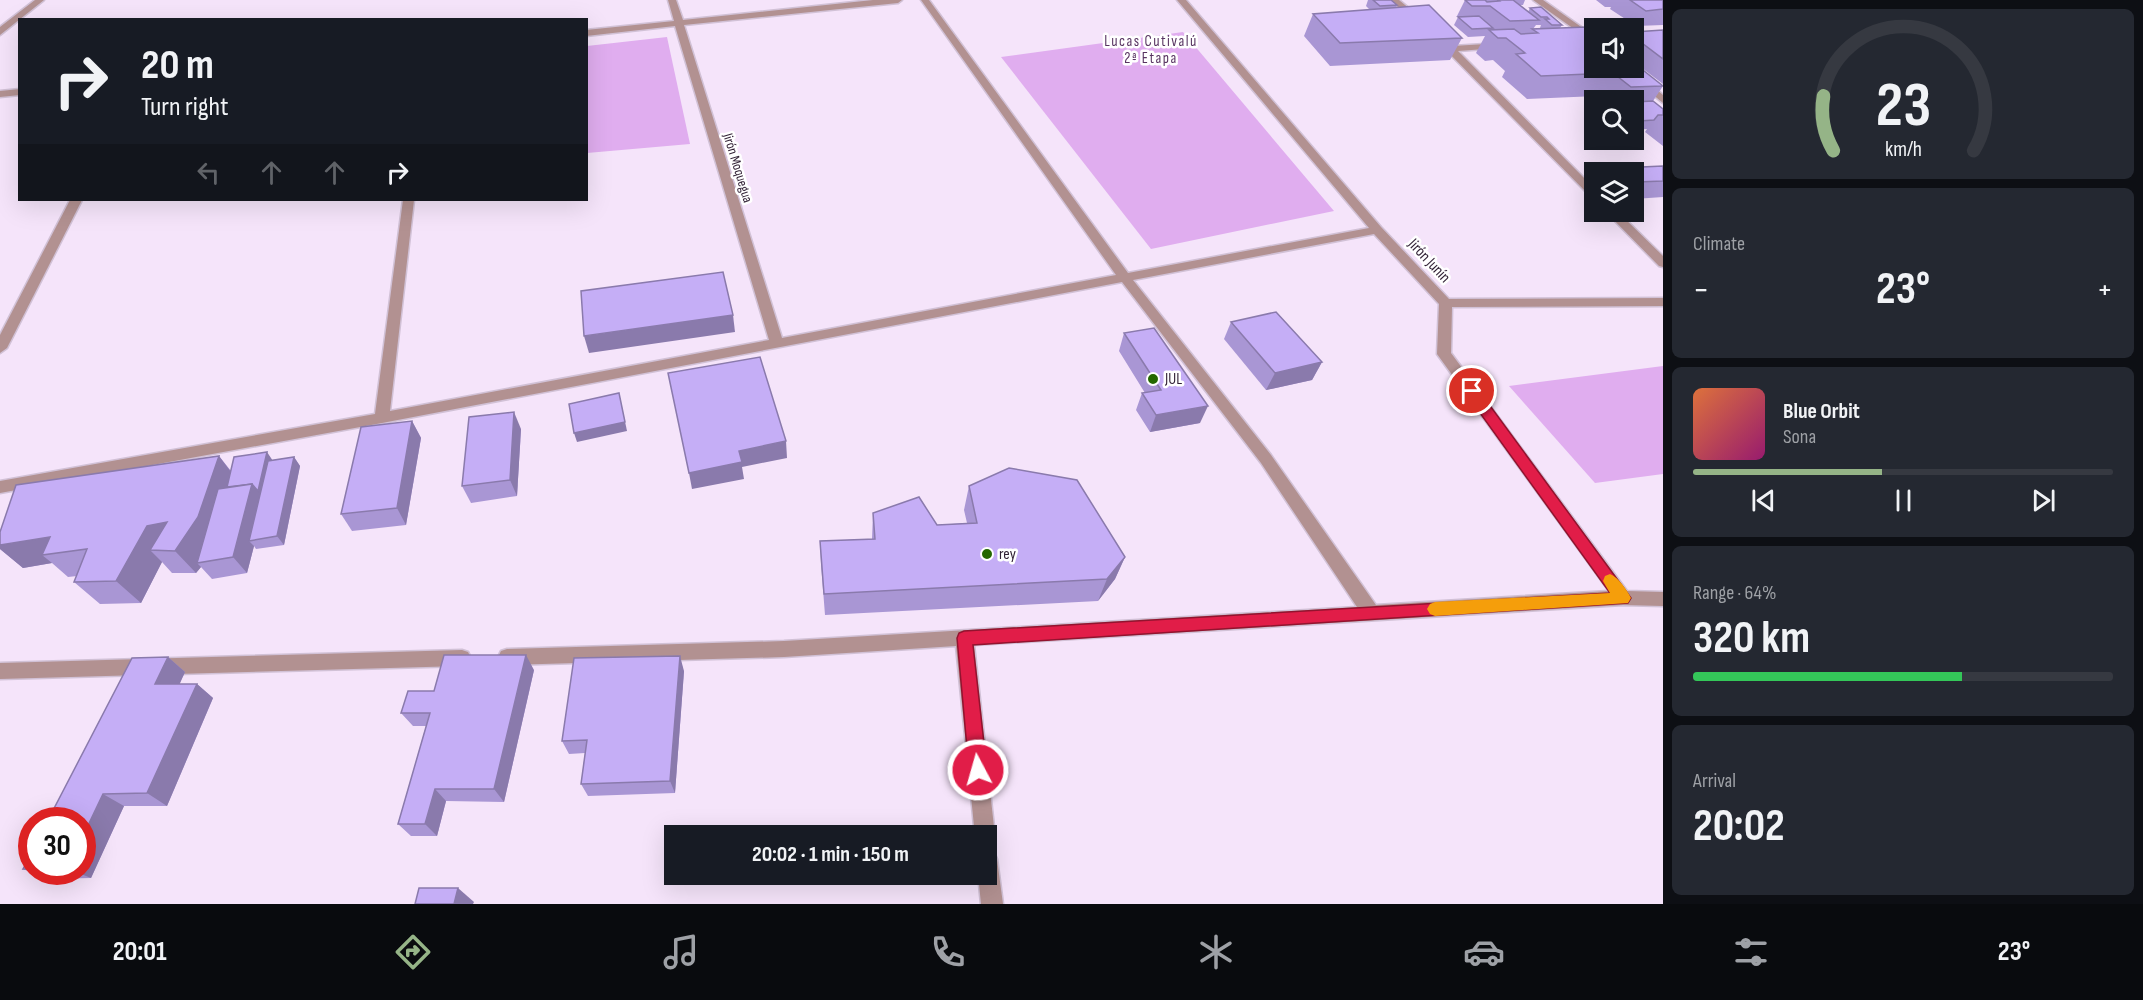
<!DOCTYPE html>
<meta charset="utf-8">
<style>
body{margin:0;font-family:"Sofia Sans Condensed",sans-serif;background:#242831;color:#f1f3f6;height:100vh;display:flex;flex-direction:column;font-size:22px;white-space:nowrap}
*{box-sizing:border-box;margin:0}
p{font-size:20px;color:#9ea1a6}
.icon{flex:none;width:33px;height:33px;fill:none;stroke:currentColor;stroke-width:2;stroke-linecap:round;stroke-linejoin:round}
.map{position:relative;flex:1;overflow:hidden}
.details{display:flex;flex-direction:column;gap:9px;padding:9px;background:#0d0f14;width:480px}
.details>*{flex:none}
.banner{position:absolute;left:18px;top:18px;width:570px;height:183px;border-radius:0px;box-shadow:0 6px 24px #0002;background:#171b24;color:#f1f3f6;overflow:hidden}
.controls{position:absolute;left:1584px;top:18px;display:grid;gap:12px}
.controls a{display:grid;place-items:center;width:60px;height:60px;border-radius:0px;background:#171b24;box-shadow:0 6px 24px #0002;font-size:30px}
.speed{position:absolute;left:18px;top:807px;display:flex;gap:12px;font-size:30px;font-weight:700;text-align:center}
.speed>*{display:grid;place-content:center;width:78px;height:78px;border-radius:50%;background:#171b24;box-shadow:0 6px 24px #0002;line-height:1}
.speed .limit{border:9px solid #d22;background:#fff;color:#111}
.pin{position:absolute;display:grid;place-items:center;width:51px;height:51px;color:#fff;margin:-26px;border:3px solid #fff;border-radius:50%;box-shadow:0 2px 6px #0007}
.me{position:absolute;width:66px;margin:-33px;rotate:354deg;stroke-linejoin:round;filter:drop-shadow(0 0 4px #0008)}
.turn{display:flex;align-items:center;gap:21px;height:126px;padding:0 24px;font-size:27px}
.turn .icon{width:78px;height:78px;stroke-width:2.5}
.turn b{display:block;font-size:42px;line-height:51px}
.lanes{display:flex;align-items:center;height:57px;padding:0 24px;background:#0003;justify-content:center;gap:30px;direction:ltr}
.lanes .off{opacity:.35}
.big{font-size:45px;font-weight:700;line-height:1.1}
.details .widget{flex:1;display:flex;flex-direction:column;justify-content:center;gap:9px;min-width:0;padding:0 21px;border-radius:9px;background:#242831}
.details .dial{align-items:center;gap:0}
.dial svg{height:156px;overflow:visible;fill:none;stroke:#363941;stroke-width:7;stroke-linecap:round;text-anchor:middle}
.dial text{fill:#f1f3f6;stroke:none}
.song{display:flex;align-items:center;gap:18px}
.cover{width:72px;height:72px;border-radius:9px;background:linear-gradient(135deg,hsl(20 70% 55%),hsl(320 70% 35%))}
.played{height:6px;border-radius:3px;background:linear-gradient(90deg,#95b487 45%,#363941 45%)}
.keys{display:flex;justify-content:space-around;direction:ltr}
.heat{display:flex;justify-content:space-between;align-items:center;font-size:33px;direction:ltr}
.charge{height:9px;border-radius:4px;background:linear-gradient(90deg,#34c759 64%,#363941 0)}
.trip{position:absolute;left:664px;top:825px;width:333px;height:60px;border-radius:0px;background:#171b24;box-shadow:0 6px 24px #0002;font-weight:700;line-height:60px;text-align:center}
.tab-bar{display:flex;height:96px;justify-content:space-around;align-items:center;background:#090b0e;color:#9ea1a6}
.tab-bar .icon{width:42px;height:42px}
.tab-bar .active{color:#95b487}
.tab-bar b{font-size:27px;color:#f1f3f6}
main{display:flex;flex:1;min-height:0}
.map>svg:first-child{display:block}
</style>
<main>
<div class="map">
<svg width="1663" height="904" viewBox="0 0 1663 904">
<rect width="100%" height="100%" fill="#f5e4fa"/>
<g fill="#e0adef">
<polygon points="1183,32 1334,211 1151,249 1001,57"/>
<polygon points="667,37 690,144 587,153 587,46"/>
<polygon points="1663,366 1663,474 1595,483 1509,386"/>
</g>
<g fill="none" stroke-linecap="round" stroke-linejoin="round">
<g stroke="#d1c1d6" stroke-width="3">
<g id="street">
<polygon points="35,0 44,0 0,35 0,27"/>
<path d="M668,0h8l7,20 190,-20h29l-4,3 -214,22 98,313 334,-63 -195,-275h8l199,273 241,-45 -192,-228h9l195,227 68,72 214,-1v8l-211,1 -1,46 176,238 36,1v14l-40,-1 -649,40 21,191 -3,7 -5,2v-9h-12l-19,-190 -172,11 -277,8 -6,-2 -3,-6 3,-6 6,-2 277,-8 573,-34 -96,-144 -139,-181 -740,141 -382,70v-12l375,-67 28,-214h11l-24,211 379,-71 -94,-314 -89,10v-6l88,-9zM1374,234l65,70 -2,50 172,237 -233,14 -105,-150 -138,-175z"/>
<polygon points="1390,0 1399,0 1422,19 1414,21"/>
<polygon points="1533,0 1543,0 1594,36 1594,43"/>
<polygon points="1437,37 1443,37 1453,46 1502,43 1504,45 1499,48 1458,51 1594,188 1594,197 1590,196 1437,41"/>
<polygon points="1621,68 1631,68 1663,95 1663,103"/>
<polygon points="20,89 20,95 0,97 0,91"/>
<polygon points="70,200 82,200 7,348 0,353 0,335"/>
<polygon points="1606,212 1618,212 1663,256 1663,267 1659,266"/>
<polygon points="462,650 468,652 471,658 468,664 462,666 0,679 0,663"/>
<polygon points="987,849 994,852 997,859 1003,904 981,904 978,874 987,874"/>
</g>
</g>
<use href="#street" fill="#b29191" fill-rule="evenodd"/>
</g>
<g fill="#a996d4" fill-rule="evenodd">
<polygon points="1368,0 1391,0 1397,5 1396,8 1462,38 1450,60 1330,66 1304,36 1313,14 1370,10 1366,6"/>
<path d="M1465,0h60l-2,5h-3l8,7 2,-4 32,17 -2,3 34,40 69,18 -10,15 10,8v37l-18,-14 2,-3 -13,1v-30h-32l-5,-4 -70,3 -25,-22 3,-6 -12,-11 -8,1 -9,-8 9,-17 -17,1 -14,-12 4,-8 -1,-1zM1536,25h5l-1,3 1,1h-8z"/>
<polygon points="1596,0 1663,0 1663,25 1636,26 1610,9 1611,7 1605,7"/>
<polygon points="1663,30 1663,84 1634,62 1634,32"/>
<polygon points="1592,106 1594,106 1594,122 1586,115"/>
<polygon points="1663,166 1663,197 1634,199 1634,172 1618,172 1621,168"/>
<polygon points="1231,322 1322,362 1312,380 1266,390 1224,339"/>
<polygon points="1124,333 1200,423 1150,432 1136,410 1142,393 1145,393 1119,351"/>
<polygon points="412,421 421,438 406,525 352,531 341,514"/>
<polygon points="521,429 517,496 471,503 462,486"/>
<polygon points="219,456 231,471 273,460 294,457 300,466 284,545 256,549 254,546 247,573 212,579 201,567 196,573 172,573 162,562 141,603 100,604 74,582 77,576 68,577 52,563 23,568 0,549"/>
<polygon points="969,486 1125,557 1115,579 1098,601 825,615 821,564 820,541 872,539 873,513 937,525 967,523 964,510"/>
<polygon points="168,657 185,672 179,684 197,684 213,698 167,806 124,806 91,878 47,879 23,869 32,853 32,872 82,872 132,658"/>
<polygon points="534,670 504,802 446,801 437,836 411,836 398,824 426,726 413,726 401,713 434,691"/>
<polygon points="684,671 675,793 588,796 581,784 585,753 569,754 562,741"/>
</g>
<g fill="#8a7aac">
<polygon points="733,315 735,332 589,353 584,336"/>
<polygon points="1322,362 1312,380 1266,390 1275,373"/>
<polygon points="619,393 627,431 577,442 574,433"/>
<polygon points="1208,406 1200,423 1150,432 1156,415"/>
<polygon points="514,412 521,429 517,496 510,480"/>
<polygon points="412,421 421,438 406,525 397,508"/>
<polygon points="786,441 787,458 742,467 744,479 692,489 689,473 739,451"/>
<polygon points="267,452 273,461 249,541 254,546 247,573 233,557 197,563 201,567 196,573 175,551 150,550 162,562 141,603 116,581 147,526 219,456 237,480 252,484"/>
<polygon points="294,457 300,466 284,545 277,536"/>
<polygon points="50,537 42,555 52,563 23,568 0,549 0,545"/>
<polygon points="1125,557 1115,579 1098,601 1107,579"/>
<polygon points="526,655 534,670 504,802 494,789"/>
<polygon points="680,656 684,671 675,793 670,781"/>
<polygon points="168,657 185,672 173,699 155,684"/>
<polygon points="197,684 213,698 167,806 147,793"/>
<polygon points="435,789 446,801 437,836 425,824"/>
<polygon points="103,794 124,806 91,878 76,872 82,872 82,838"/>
<polygon points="458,888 474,902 473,904 454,904"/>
</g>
<g fill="#c5aef6" stroke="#8a7aac" stroke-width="1.5">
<polygon points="1373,0 1391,0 1397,5 1380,6"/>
<polygon points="1465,0 1485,0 1487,2 1499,1 1497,0 1513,0 1539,20 1510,21 1490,6 1472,6"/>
<polygon points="1630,0 1663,0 1663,9 1646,11"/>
<polygon points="1429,5 1462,38 1340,43 1313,14"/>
<polygon points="1541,7 1562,25 1552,25 1545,19 1549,19 1547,17 1541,17 1530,8"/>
<polygon points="1479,16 1493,28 1472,29 1458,17"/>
<polygon points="1588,27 1594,32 1594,68 1634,68 1634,63 1663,86 1631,87 1613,73 1541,76 1516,54 1525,53 1506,38 1498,38 1489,30 1514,29 1521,34 1538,33 1532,29"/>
<polygon points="1663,30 1663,59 1634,37 1634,32"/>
<polygon points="1653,101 1663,109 1663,115 1658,115 1654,120 1639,121 1634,117 1634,102"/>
<polygon points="1663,166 1663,181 1637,182 1634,179 1634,172 1626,172 1621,168"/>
<polygon points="723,272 733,315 584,336 581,291"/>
<polygon points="1276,312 1322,362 1275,373 1231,322"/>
<polygon points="1154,328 1208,406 1156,415 1142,393 1161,390 1124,333"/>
<polygon points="760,357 786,441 739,451 742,462 689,473 668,373"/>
<polygon points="619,393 625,422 574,433 569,404"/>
<polygon points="514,412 510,480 462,486 469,417"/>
<polygon points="412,421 397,508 341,514 361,427"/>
<polygon points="267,452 258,491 252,484 227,487 234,457"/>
<polygon points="219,456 198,517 175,551 150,550 167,522 147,526 116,581 74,582 87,549 42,555 50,537 0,545 0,532 16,485"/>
<polygon points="294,457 277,536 249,541 268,461"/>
<polygon points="1009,468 1077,480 1125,557 1107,579 824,594 820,541 875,539 873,513 919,497 937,525 977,523 969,486"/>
<polygon points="252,484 233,557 197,563 218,489"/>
<polygon points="444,655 526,655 494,789 435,789 425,824 398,824 430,713 401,713 408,691 434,691"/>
<polygon points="680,656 670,781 581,784 587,740 562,741 574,658"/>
<polygon points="168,657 155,684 197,684 147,793 103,794 82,838 82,820 48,820 132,658"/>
<polygon points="32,853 32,869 23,869"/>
<polygon points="419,888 458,888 454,904 415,904"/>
</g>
<polygon fill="#e11d48" stroke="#92132f" stroke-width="1.5" points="1472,387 1477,388 1628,594 1631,598 1628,603 973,645 987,770 984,776 978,778 972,776 969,770 957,638 959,633 964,631 1610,593 1467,395 1466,391"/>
<path fill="#f59e0b" d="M1610,574c9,4 17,16 21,24l-3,5 -193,13 -5,-2 -3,-5 3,-5 5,-2 175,-9 -7,-12 2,-5z"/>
<g fill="#246800" stroke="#fff" stroke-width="2">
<circle cx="1153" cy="379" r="6"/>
<circle cx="987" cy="554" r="6"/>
</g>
<g text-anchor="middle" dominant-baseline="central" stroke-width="5" stroke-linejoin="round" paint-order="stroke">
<g font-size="14" fill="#2f1f33" stroke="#fff">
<text transform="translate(738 168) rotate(73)">Jirón Moquegua</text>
</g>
<g font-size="15" letter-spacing="1.5" fill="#573361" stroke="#fff">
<text x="1151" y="41">Lucas Cutivalú<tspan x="1151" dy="17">2ª Etapa</tspan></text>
</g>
<g font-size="16" fill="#2f1f33" stroke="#fff">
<text transform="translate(1429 261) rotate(47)">Jirón Junín</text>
</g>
<g font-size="16" fill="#2f1f33" stroke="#fff" text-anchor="start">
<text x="1165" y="379">JUL</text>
<text x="999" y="554">rey</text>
</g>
</g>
</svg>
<div class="controls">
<a><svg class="icon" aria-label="sound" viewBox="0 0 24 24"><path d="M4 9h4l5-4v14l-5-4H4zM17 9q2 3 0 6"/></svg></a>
<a><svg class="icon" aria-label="search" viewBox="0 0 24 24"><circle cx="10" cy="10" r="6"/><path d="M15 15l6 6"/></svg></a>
<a><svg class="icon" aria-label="layers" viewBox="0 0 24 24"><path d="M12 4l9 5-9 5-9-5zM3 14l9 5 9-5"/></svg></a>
</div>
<div class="speed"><div class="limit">30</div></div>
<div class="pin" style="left:1472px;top:391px;background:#d93025"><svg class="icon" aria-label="arrive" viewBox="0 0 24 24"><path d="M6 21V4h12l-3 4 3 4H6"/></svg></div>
<svg class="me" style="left:978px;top:770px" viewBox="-20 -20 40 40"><circle r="17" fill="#e11d48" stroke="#fff" stroke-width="3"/><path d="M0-11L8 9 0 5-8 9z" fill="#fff"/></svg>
<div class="trip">20:02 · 1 min · 150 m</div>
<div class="banner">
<div class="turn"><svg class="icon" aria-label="right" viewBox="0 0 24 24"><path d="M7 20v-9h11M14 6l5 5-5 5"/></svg><div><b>20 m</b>Turn right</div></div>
<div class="lanes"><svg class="icon off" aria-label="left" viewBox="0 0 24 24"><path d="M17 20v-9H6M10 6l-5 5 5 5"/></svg><svg class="icon off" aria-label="ahead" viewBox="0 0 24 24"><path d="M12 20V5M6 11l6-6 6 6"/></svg><svg class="icon off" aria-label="ahead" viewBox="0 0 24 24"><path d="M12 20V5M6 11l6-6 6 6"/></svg><svg class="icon" aria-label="right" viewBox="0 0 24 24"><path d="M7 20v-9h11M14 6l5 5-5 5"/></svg></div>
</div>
</div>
<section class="details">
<div class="widget dial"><svg viewBox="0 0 100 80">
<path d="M14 69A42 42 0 1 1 86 69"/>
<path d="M14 69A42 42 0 0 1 9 41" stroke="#95b487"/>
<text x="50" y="56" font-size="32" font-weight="700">23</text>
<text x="50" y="72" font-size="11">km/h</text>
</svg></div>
<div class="widget"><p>Climate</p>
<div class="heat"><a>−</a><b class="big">23°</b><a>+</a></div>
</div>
<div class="widget">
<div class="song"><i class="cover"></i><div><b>Blue Orbit</b><p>Sona</p></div></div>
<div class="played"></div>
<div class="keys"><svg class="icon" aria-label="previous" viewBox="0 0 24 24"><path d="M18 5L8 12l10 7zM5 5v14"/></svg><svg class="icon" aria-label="pause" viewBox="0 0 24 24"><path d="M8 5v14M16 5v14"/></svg><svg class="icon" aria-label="next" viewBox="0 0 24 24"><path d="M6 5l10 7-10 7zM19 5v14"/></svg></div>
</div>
<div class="widget"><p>Range · 64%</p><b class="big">320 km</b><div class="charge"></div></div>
<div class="widget"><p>Arrival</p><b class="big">20:02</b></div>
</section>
</main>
<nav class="tab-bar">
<b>20:01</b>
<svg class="icon active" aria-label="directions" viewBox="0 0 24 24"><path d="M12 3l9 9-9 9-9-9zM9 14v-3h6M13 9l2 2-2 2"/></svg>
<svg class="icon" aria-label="music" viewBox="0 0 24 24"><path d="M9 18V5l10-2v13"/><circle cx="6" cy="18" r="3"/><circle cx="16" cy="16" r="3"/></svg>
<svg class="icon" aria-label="phone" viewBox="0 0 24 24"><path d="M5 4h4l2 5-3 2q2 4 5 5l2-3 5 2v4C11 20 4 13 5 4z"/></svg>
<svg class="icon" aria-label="climate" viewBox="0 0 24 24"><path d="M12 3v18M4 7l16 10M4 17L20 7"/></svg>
<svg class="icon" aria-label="car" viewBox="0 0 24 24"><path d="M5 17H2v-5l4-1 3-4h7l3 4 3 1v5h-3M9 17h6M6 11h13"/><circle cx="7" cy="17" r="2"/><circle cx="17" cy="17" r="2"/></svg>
<svg class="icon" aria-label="filters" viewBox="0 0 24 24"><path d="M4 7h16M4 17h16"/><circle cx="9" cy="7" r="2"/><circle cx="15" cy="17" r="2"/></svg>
<b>23°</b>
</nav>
